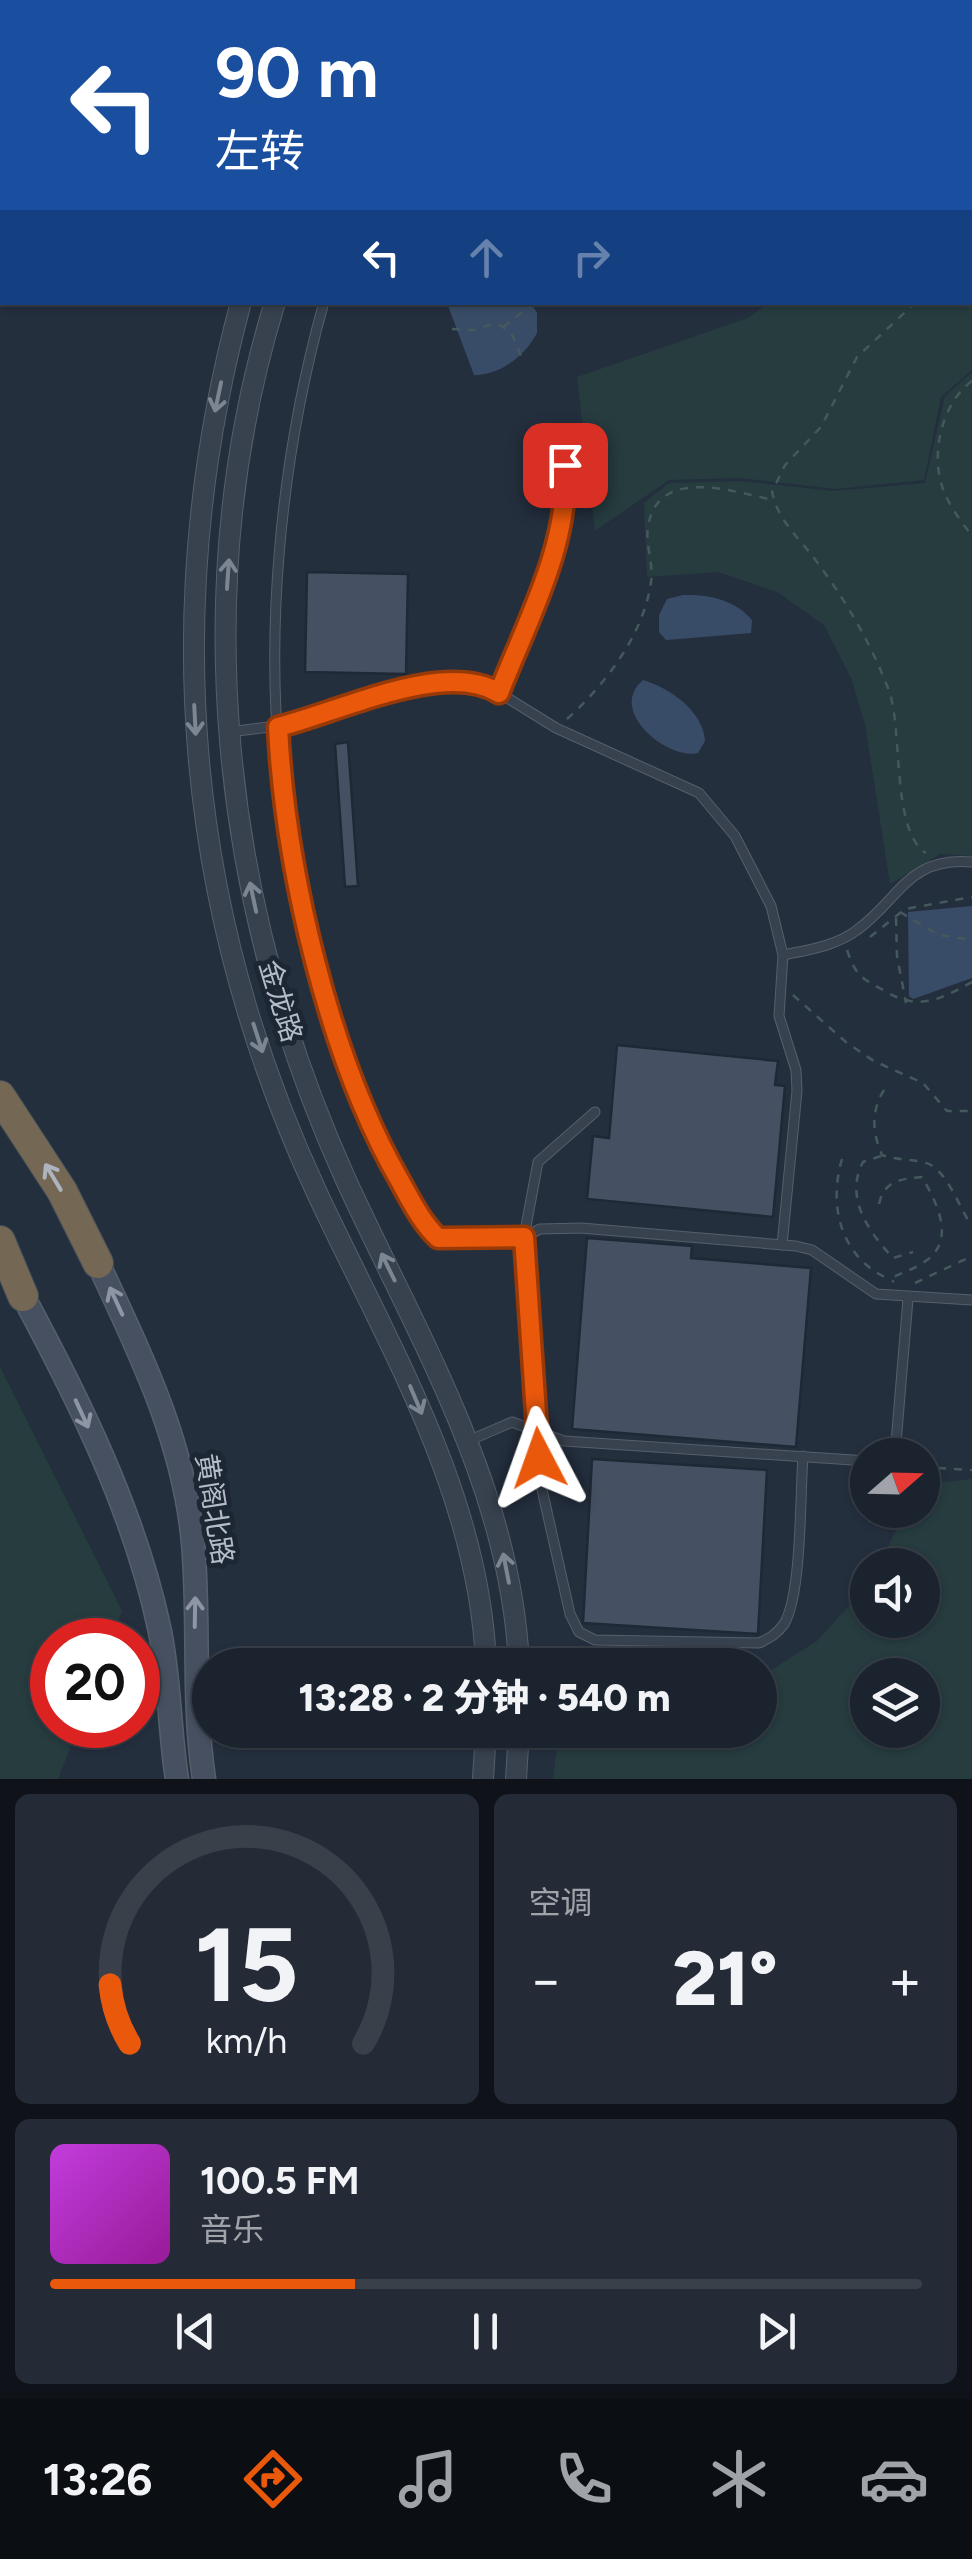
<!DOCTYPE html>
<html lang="zh">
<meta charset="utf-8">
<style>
body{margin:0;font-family:Figtree,"Noto Sans SC",sans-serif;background:#242b36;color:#f1f3f6;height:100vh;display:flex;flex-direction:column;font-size:38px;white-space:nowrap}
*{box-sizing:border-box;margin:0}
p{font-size:32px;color:#a0a4aa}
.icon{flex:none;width:55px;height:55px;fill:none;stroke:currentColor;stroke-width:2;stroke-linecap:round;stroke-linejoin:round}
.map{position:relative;height:1779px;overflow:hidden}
.drawer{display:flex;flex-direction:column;gap:15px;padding:15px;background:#0f1319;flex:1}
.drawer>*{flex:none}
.hud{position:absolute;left:0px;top:0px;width:972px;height:305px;box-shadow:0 2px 8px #0004,0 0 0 2px #39404a;background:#1a4fa0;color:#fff;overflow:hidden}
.needle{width:65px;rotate:70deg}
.buttons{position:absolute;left:850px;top:1438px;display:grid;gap:20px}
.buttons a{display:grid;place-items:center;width:90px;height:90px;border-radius:50%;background:#1b232e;box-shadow:0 2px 8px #0004,0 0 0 2px #39404a;font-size:50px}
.speed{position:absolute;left:30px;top:1618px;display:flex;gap:20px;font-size:50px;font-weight:700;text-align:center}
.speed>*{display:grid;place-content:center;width:130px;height:130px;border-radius:50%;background:#1b232e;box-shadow:0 2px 8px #0004,0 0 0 2px #39404a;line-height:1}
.speed .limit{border:15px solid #d22;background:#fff;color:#111}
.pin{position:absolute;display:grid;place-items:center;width:85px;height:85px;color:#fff;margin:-42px;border-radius:20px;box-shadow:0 5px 15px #0006}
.me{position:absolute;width:110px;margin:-55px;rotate:356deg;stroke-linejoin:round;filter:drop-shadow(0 0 8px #0008)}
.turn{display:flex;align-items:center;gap:35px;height:210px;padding:0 50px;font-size:45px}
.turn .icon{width:130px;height:130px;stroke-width:2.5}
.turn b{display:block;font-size:70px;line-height:85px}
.lanes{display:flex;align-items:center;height:95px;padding:0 50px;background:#0003;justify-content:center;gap:50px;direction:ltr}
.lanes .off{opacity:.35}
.big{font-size:75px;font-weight:800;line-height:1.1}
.drawer .card{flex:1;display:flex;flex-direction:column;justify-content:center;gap:15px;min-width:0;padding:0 35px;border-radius:15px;background:#242b36}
.drawer .dial{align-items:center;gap:0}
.dial svg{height:260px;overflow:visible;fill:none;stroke:#39404a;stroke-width:7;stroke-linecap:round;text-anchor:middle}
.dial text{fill:#f1f3f6;stroke:none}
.song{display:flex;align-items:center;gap:30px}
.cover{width:120px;height:120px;border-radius:15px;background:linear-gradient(135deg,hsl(290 70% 55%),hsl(300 70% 35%))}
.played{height:10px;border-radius:5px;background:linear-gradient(90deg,#ea580c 35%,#39404a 35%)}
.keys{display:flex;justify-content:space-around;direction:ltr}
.heat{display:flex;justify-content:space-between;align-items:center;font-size:55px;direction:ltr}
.drawer .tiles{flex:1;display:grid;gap:15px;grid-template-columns:1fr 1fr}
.card:last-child{grid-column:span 2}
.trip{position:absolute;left:192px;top:1648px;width:585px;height:100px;border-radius:50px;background:#1b232e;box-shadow:0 2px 8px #0004,0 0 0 2px #39404a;font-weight:800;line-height:100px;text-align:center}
.dock{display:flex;height:160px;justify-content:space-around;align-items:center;background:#0b0e12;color:#a0a4aa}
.dock .icon{width:70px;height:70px}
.dock .on{color:#ea580c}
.dock b{font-size:45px;color:#f1f3f6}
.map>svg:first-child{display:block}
</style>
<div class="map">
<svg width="972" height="1779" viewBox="0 0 972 1779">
<rect width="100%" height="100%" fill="#242f3e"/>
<g fill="#263c3f" fill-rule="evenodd">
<polygon points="479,0 972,0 972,370 941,397 924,480 836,489 739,478 669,480 595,531 577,377 748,318 769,303 970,302 970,2"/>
<polygon points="972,372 972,856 940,854 890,884 865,724 851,678 824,625 777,592 718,572 647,577 644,503 669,483 740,481 834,491 925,483 945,396"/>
<polygon points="0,1367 122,1611 111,1640 52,1640 52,1725 79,1725 58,1779 0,1779"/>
<path d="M972,1479v300h-419l6,-49h201v-53l57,-36 50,-55 1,34h54v-55h-43l27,-55h16l1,-26zM922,1675v55h-54v-55z"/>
</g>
<g fill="#394c67">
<path d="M447,303h84l6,10v20c-12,23 -37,42 -63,42z"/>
<path d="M683,595c26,-1 52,5 69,25l-1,13 -85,7 -7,-8v-17l8,-16z"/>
<path d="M643,680c27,8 60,31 62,61l-7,12c-32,7 -91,-43 -55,-73z"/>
<polygon points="972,906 972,978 913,999 909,996 908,912"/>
</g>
<g fill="#455162" stroke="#1f2835" stroke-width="2.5">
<polygon points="307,572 408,574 406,674 305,672"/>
<polygon points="348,742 358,886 345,887 335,744"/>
<polygon points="617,1045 778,1061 775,1085 785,1086 773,1217 587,1199 593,1136 609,1138"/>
<polygon points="587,1238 692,1246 691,1258 811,1268 796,1447 572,1429"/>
<polygon points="592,1459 767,1470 758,1634 583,1623"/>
</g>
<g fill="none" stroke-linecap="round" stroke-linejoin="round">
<g stroke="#565f6c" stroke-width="11">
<g id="service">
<path d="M324,302c-43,153 -62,338 -40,496 14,106 43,208 80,307 11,32 50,122 80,135l80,-3 16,-8 41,-1 215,18 16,4 64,44 96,6"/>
<path d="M499,693c28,-72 71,-149 66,-228"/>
<polyline points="229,732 293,724 404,689 473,682 493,689 556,728 699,793 735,836 771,906 783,955 779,1016 796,1070 797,1091 782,1245"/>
<path d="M783,955c25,-5 53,-9 74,-25 44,-32 50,-73 115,-68"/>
<path d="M595,1112l-57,50 -14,75 17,248 29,129 9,18 16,8 164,3c11,-5 18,-9 25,-19 18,-29 16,-130 19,-168"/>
<polyline points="468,1441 512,1422 564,1441 868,1461"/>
<polyline points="895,1455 908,1299"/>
</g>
</g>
<g stroke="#565f6c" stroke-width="22">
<g id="tertiary">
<polyline points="373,2 375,0"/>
<polyline points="413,2 415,0"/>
<path d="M241,302c-82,304 -57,605 76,891 70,150 163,302 169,472"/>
<path d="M275,302c-89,290 -53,603 70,876 72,158 166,309 174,487"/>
<polyline points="483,1779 486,1730"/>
<polyline points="516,1779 519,1730"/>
</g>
</g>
<g stroke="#565f6c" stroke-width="25">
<g id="secondary">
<path d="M98,1263c42,90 86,178 95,280 7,79 -1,157 11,236"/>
<path d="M23,1296c56,104 111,215 136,331 11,50 10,102 18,152"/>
</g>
</g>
<g stroke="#434c59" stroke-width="32">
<g id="motorway">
<polyline points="27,2 29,0"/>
<polyline points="77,2 79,0"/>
<polyline points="137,2 139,0"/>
<polyline points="0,34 2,31"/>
<polyline points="0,111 2,107"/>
<polyline points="0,184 2,181"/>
<polyline points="0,235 2,231"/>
<polyline points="0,1096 62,1191 98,1263"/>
<polyline points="0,1241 23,1296"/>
</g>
</g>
<g stroke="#44595c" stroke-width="2.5" stroke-dasharray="8 8" stroke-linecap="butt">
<path d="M916,302l-59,55 -36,70 -36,38 -13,27c7,31 27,45 45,70 29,39 55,83 72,129 14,37 2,141 37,162"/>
<polyline points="503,327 536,302"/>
<polyline points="452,329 474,330 496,323 511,332 521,356"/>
<path d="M972,381c-30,22 -42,72 -29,108 6,17 18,32 29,47"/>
<path d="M567,719c38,-34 77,-85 84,-137 3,-18 -6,-37 -3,-55 9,-61 84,-36 125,-27"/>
<polyline points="900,912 939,935 972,940"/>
<polyline points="896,918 897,956 906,1003"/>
<polyline points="870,937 905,909 972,897"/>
<path d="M847,950c9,26 13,27 36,40 35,21 54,11 89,-8"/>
<polyline points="793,995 847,1043 874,1061 923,1083 947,1111 972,1111"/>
<path d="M884,1090c-13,21 -12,42 -2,65 14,5 27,4 41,7 24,5 35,45 49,64"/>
<path d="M881,1156l-18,6c-19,36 6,70 30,96l20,-6"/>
<path d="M842,1159c-14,48 -1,99 47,120"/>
<path d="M879,1204c5,-23 21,-25 43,-27 14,24 34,62 5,83 -11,9 -25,12 -37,19l4,3"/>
<polyline points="915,1283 972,1256"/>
<polyline points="922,1467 972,1470"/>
</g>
<use href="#service" stroke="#38414e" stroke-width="9"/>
<use href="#tertiary" stroke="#38414e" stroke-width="20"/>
<use href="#secondary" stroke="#465061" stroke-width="22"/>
<use href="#motorway" stroke="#746855" stroke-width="30"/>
</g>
<defs><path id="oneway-shaft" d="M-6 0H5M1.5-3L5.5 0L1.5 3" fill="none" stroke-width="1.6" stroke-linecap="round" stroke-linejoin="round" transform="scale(2.5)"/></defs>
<g stroke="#7c8592">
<use href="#oneway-shaft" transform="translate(218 397) rotate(102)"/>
<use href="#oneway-shaft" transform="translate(228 574) rotate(-86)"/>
<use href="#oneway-shaft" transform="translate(195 720) rotate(87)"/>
<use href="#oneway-shaft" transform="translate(253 897) rotate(-102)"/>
<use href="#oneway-shaft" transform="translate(258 1038) rotate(72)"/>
<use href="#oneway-shaft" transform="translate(388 1267) rotate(-116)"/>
<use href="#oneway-shaft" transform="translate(416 1400) rotate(67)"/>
<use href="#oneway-shaft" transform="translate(506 1568) rotate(-101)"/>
</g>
<use stroke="#aeb4bd" href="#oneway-shaft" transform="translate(53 1177) rotate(-121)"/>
<g stroke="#8e96a5">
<use href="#oneway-shaft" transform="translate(116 1301) rotate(-115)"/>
<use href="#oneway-shaft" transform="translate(82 1414) rotate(65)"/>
<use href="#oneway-shaft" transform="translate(195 1612) rotate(-89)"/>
</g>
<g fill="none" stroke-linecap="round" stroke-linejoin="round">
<g stroke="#983908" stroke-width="25">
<path id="route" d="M539,1458l-15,-221 -86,1c-16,-15 -27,-37 -38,-57 -71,-123 -115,-312 -122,-454 59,-14 166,-68 221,-34 28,-72 71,-149 66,-228"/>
</g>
<use href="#route" stroke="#ea580c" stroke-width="18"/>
</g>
<g text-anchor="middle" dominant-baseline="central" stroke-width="10" stroke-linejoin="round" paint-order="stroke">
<g font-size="28" fill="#b4bcc9" stroke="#1d2633">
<text transform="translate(281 1001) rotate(73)">金龙路</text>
<text transform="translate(215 1509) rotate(81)">黄阁北路</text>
</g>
</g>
</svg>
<div class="buttons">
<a><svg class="needle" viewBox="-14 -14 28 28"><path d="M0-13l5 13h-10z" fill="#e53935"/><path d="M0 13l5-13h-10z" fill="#a0a4aa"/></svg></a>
<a><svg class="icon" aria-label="sound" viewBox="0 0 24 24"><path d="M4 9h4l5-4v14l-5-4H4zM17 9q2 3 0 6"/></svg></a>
<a><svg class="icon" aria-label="layers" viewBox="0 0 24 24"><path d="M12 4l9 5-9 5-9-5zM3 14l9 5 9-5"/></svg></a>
</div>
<div class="speed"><div class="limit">20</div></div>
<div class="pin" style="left:565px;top:465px;background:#d93025"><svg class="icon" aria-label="arrive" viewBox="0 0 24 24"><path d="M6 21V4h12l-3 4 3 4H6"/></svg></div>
<svg class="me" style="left:539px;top:1458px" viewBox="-20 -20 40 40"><path d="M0-17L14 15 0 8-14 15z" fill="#ea580c" stroke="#fff" stroke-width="4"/></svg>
<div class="trip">13:28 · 2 分钟 · 540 m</div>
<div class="hud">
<div class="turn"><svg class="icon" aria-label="left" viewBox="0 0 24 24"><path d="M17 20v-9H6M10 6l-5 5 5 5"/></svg><div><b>90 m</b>左转</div></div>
<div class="lanes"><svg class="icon" aria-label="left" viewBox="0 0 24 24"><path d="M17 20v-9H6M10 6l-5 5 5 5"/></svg><svg class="icon off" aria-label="ahead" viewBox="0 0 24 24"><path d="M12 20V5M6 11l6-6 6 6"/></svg><svg class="icon off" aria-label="right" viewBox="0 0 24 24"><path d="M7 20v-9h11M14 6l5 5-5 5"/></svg></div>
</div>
</div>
<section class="drawer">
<div class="tiles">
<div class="card dial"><svg viewBox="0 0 100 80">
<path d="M14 69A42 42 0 1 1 86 69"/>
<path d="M14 69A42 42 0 0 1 8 51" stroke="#ea580c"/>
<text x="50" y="56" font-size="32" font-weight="700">15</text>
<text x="50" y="72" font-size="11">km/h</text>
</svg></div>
<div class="card"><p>空调</p>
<div class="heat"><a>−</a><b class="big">21°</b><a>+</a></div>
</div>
<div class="card">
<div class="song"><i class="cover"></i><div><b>100.5 FM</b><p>音乐</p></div></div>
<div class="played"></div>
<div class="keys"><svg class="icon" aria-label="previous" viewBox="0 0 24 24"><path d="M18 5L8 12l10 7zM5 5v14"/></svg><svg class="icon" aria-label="pause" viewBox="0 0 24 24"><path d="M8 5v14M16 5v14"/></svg><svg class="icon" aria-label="next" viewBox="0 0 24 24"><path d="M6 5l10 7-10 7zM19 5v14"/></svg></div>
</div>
</div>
</section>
<nav class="dock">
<b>13:26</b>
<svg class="icon on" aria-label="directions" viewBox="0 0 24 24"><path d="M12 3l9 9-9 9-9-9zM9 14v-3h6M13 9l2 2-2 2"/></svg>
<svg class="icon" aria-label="music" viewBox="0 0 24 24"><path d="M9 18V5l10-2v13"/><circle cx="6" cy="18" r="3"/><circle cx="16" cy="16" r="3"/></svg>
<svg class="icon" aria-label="phone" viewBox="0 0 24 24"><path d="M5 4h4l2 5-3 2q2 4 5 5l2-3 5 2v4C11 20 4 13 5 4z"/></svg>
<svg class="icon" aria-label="climate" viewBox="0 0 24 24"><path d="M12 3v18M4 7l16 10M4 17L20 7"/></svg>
<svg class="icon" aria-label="car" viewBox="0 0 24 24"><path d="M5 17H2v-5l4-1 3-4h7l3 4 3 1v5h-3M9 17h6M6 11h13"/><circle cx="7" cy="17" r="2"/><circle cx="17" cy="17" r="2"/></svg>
</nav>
